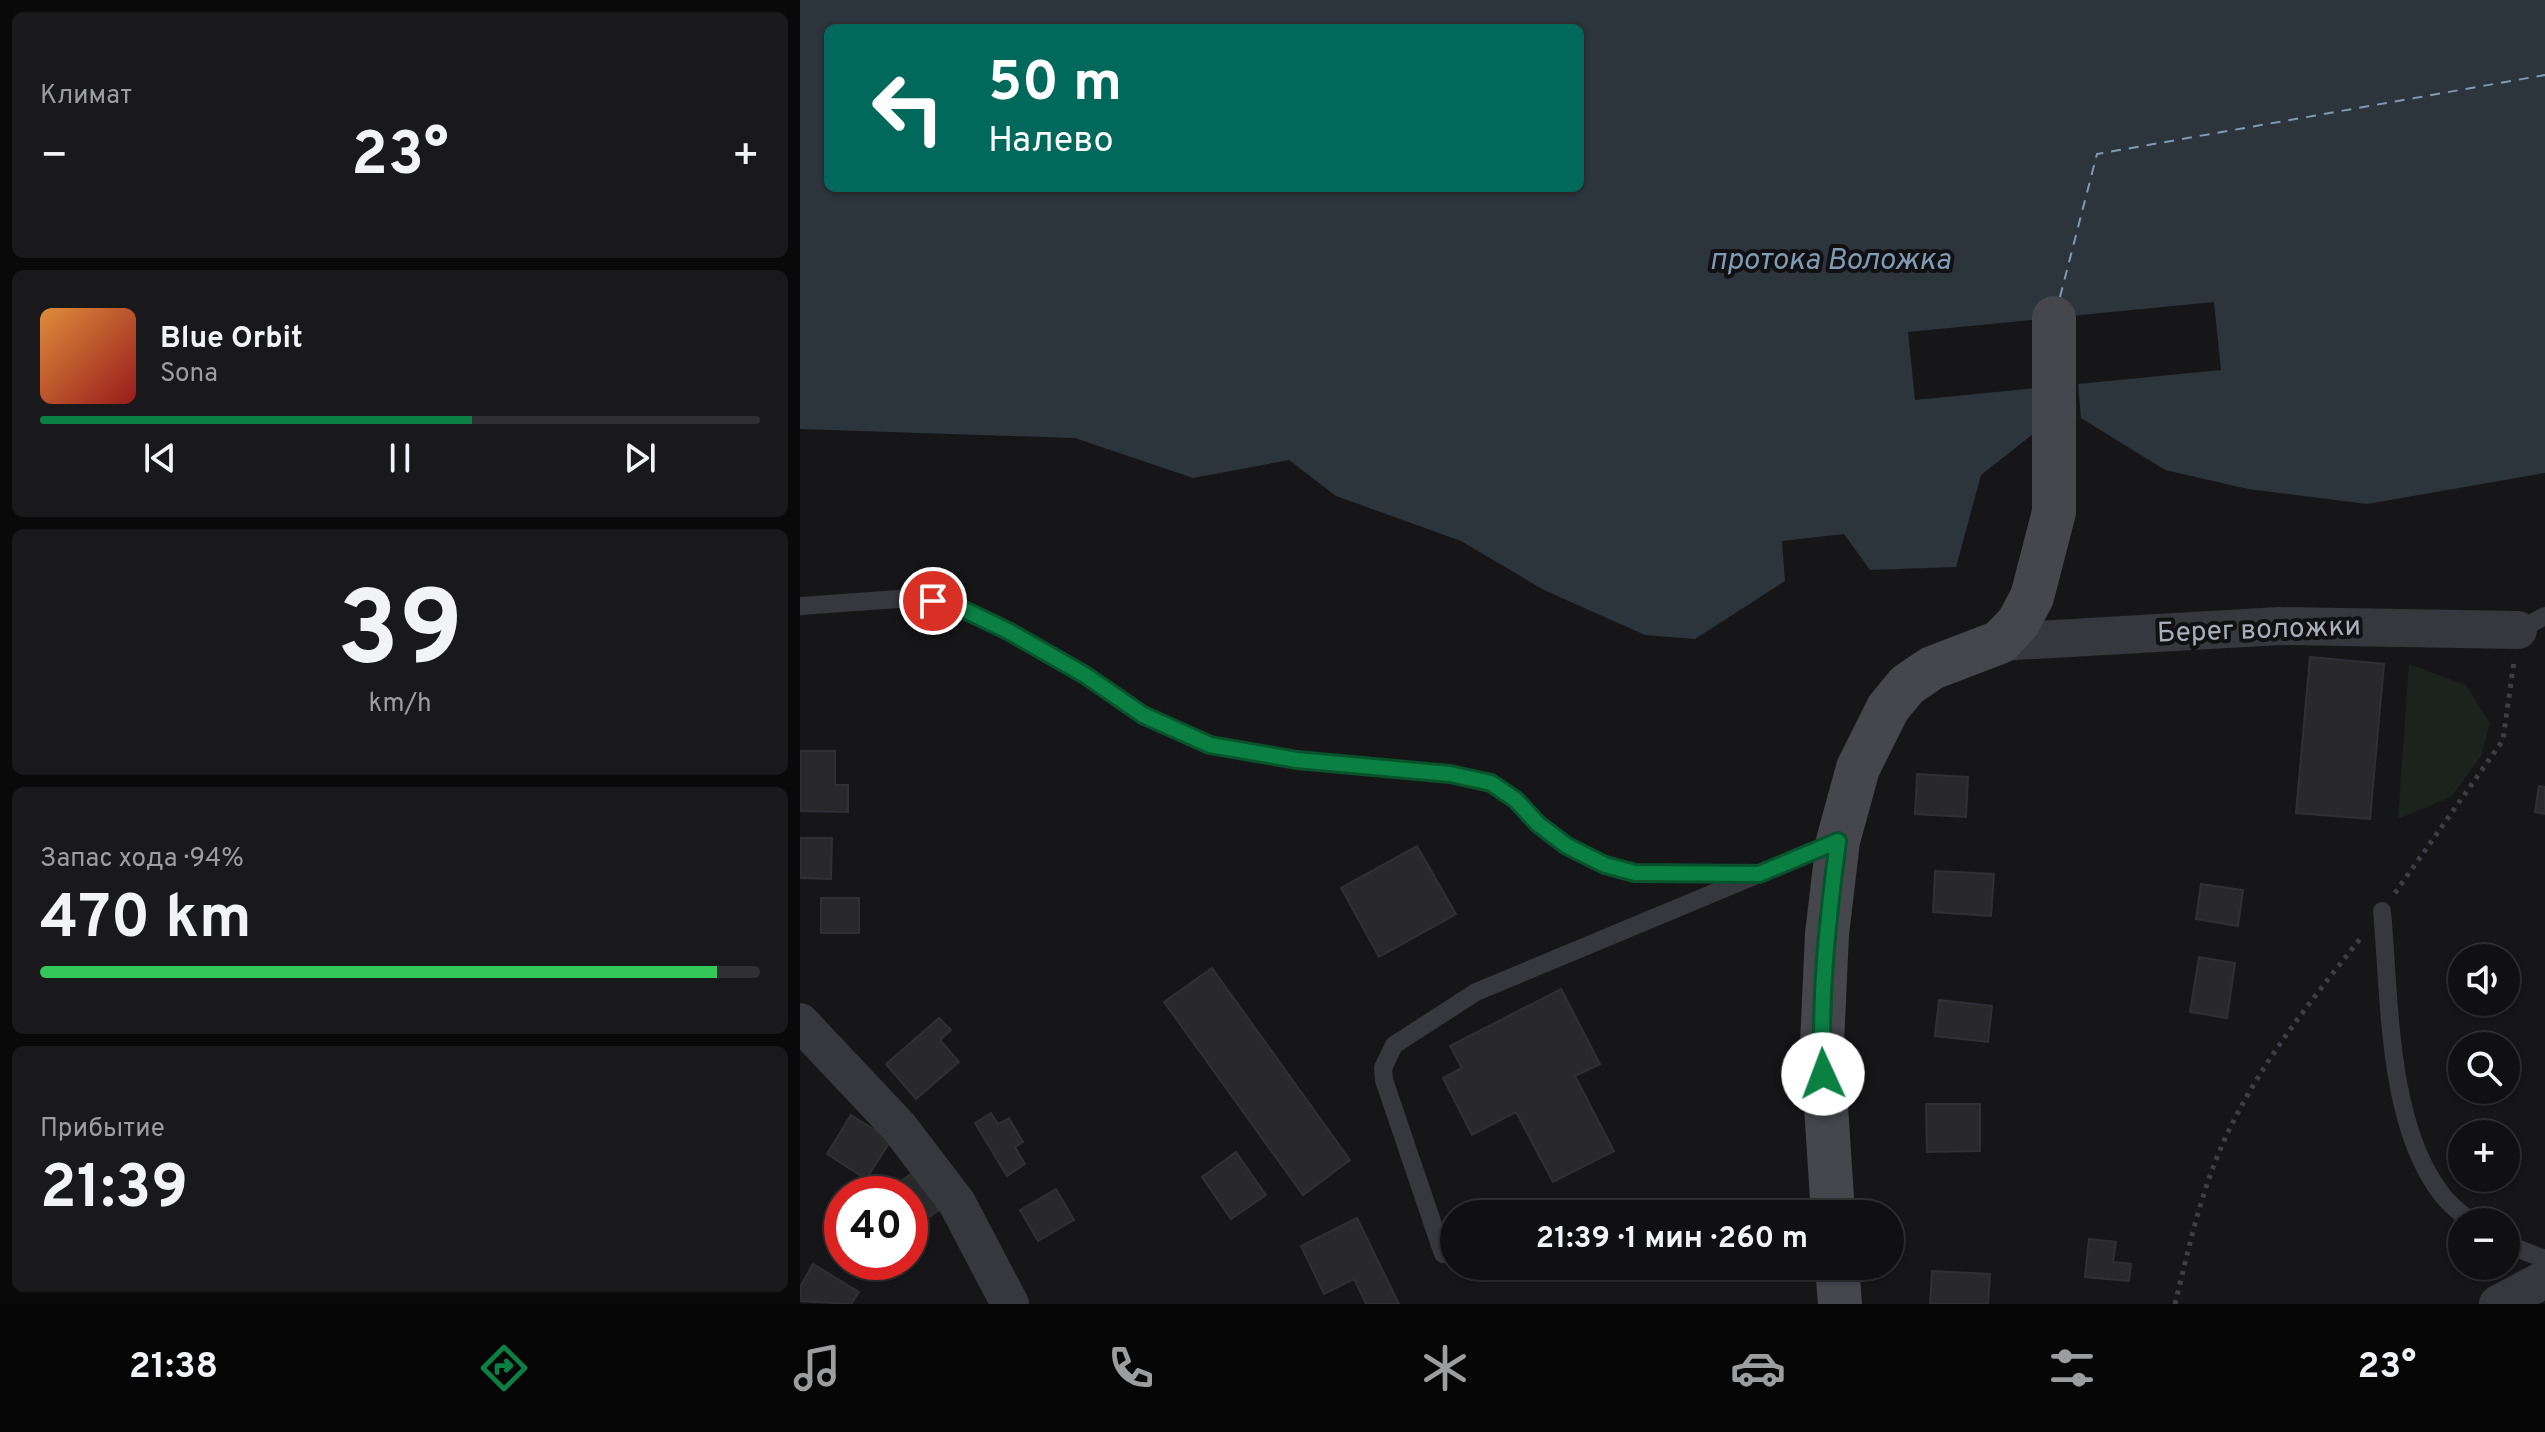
<!DOCTYPE html>
<html lang="ru">
<meta charset="utf-8">
<style>
body{margin:0;font-family:Overpass,sans-serif;background:#19191b;color:#f1f3f6;height:100vh;display:flex;flex-direction:column;font-size:30px;white-space:nowrap}
*{box-sizing:border-box;margin:0}
p{font-size:26px;color:#9c9d9f}
.icon{flex:none;width:44px;height:44px;fill:none;stroke:currentColor;stroke-width:2;stroke-linecap:round;stroke-linejoin:round}
.map{position:relative;flex:1;overflow:hidden}
.drawer{display:flex;flex-direction:column;gap:12px;padding:12px;background:#09090a;width:800px}
.drawer>*{flex:none}
.guide{position:absolute;left:24px;top:24px;width:760px;height:168px;border-radius:12px;box-shadow:0 2px 6px #0004,0 0 0 2px #303032;background:#00695c;color:#fff;overflow:hidden}
.fabs{position:absolute;left:1648px;top:944px;display:grid;gap:16px}
.fabs a{display:grid;place-items:center;width:72px;height:72px;border-radius:50%;background:#101012;box-shadow:0 2px 6px #0004,0 0 0 2px #303032;font-size:40px}
.speed{position:absolute;left:24px;top:1176px;display:flex;gap:16px;font-size:40px;font-weight:700;text-align:center}
.speed>*{display:grid;place-content:center;width:104px;height:104px;border-radius:50%;background:#101012;box-shadow:0 2px 6px #0004,0 0 0 2px #303032;line-height:1}
.speed .limit{border:12px solid #d22;background:#fff;color:#111}
.pin{position:absolute;display:grid;place-items:center;width:68px;height:68px;color:#fff;margin:-34px;border:4px solid #fff;border-radius:50%;box-shadow:0 2px 8px #0007}
.me{position:absolute;width:88px;margin:-44px;rotate:358deg;stroke-linejoin:round;filter:drop-shadow(0 0 6px #0008)}
.turn{display:flex;align-items:center;gap:28px;height:168px;padding:0 32px;font-size:36px}
.turn .icon{width:104px;height:104px;stroke-width:2.5}
.turn b{display:block;font-size:56px;line-height:68px}
.big{font-size:60px;font-weight:700;line-height:1.1}
.drawer .widget{flex:1;display:flex;flex-direction:column;justify-content:center;gap:12px;min-width:0;padding:0 28px;border-radius:12px;background:#19191b}
.drawer .dial{align-items:center;gap:0}
.dial b{font-size:104px;line-height:1}
.song{display:flex;align-items:center;gap:24px}
.cover{width:96px;height:96px;border-radius:12px;background:linear-gradient(135deg,hsl(30 70% 55%),hsl(0 70% 35%))}
.played{height:8px;border-radius:4px;background:linear-gradient(90deg,#0b8043 60%,#303032 60%)}
.keys{display:flex;justify-content:space-around;direction:ltr}
.heat{display:flex;justify-content:space-between;align-items:center;font-size:44px;direction:ltr}
.charge{height:12px;border-radius:6px;background:linear-gradient(90deg,#34c759 94%,#303032 0)}
.trip{position:absolute;left:640px;top:1200px;width:464px;height:80px;border-radius:40px;background:#101012;box-shadow:0 2px 6px #0004,0 0 0 2px #303032;font-weight:700;line-height:80px;text-align:center}
.tab-bar{display:flex;height:128px;justify-content:space-around;align-items:center;background:#060607;color:#9c9d9f}
.tab-bar .icon{width:56px;height:56px}
.tab-bar .on{color:#0b8043}
.tab-bar b{font-size:36px;color:#f1f3f6}
main{display:flex;flex:1;min-height:0}
.map>svg:first-child{display:block}
</style>
<main>
<section class="drawer">
<div class="widget"><p>Климат</p>
<div class="heat"><a>−</a><b class="big">23°</b><a>+</a></div>
</div>
<div class="widget">
<div class="song"><i class="cover"></i><div><b>Blue Orbit</b><p>Sona</p></div></div>
<div class="played"></div>
<div class="keys"><svg class="icon" aria-label="previous" viewBox="0 0 24 24"><path d="M18 5L8 12l10 7zM5 5v14"/></svg><svg class="icon" aria-label="pause" viewBox="0 0 24 24"><path d="M8 5v14M16 5v14"/></svg><svg class="icon" aria-label="next" viewBox="0 0 24 24"><path d="M6 5l10 7-10 7zM19 5v14"/></svg></div>
</div>
<div class="widget dial"><b>39</b><p>km/h</p></div>
<div class="widget"><p>Запас хода · 94%</p><b class="big">470 km</b><div class="charge"></div></div>
<div class="widget"><p>Прибытие</p><b class="big">21:39</b></div>
</section>
<div class="map">
<svg width="1745" height="1304" viewBox="0 0 1745 1304">
<rect width="100%" height="100%" fill="#161618"/>
<polygon fill="#1c231d" points="1609,664 1666,685 1690,723 1681,756 1651,797 1598,819"/>
<path fill="#2c353c" fill-rule="evenodd" d="M0,0h1745v473l-178,31 -119,-15 -83,-19 -84,-52 -30,2 -70,55 -25,92 -86,3 -26,-36 -62,7 3,40 -90,58 -50,-4 -101,-45 -83,-49 -125,-45 -47,-36 -96,18 -118,-40 -275,-9zM28,28h752v160h-752z"/>
<polygon fill="#161618" points="1414,302 1421,370 1278,384 1281,418 1251,420 1247,387 1115,400 1108,332"/>
<g fill="none" stroke-linecap="round" stroke-linejoin="round">
<polyline stroke="#7f9bb3" stroke-width="2" stroke-dasharray="10 8" stroke-linecap="butt" points="1260,297 1297,154 1745,75"/>
</g>
<g fill="#29292c" stroke="#303034" stroke-width="2">
<polygon points="1510,657 1584,664 1570,819 1496,813"/>
<polygon points="0,751 35,751 35,785 48,785 48,812 0,811"/>
<polygon points="1117,774 1168,777 1166,817 1115,814"/>
<polygon points="1739,786 1745,787 1745,814 1735,812"/>
<polygon points="0,838 32,838 31,879 0,878"/>
<polygon points="617,846 656,914 579,957 541,888"/>
<polygon points="1135,871 1194,874 1191,916 1133,912"/>
<polygon points="1401,884 1443,890 1438,926 1396,919"/>
<rect x="21" y="898" width="38" height="35"/>
<polygon points="1399,957 1435,963 1427,1018 1390,1012"/>
<polygon points="412,968 550,1160 503,1195 364,1002"/>
<polygon points="761,989 800,1064 775,1076 814,1151 753,1182 716,1112 672,1135 643,1078 662,1068 650,1046"/>
<polygon points="1139,1000 1192,1006 1188,1042 1135,1036"/>
<polygon points="139,1018 151,1030 140,1040 159,1062 116,1099 86,1064"/>
<polygon points="1126,1104 1180,1104 1180,1151 1127,1152"/>
<polygon points="191,1113 198,1124 209,1118 223,1142 215,1147 225,1164 207,1176 175,1123"/>
<polygon points="51,1115 91,1140 66,1179 27,1154"/>
<polygon points="436,1152 466,1195 431,1219 402,1177"/>
<polygon points="118,1169 145,1206 110,1230 110,1194 90,1194 87,1191"/>
<polygon points="256,1189 274,1220 238,1241 220,1210"/>
<polygon points="557,1218 599,1304 566,1304 554,1279 524,1294 501,1246"/>
<polygon points="1289,1239 1316,1242 1313,1262 1331,1264 1329,1281 1285,1277"/>
<polygon points="13,1264 59,1292 51,1304 0,1301 0,1287"/>
<polygon points="1132,1271 1190,1274 1188,1304 1130,1304"/>
</g>
<g fill="none" stroke-linecap="round" stroke-linejoin="round">
<g stroke="#3d3f44" stroke-width="5" stroke-dasharray="4 6" stroke-linecap="butt">
<polyline points="1595,893 1703,740 1714,661"/>
<path d="M1375,1304c15,-61 28,-123 57,-180 34,-68 81,-126 128,-185"/>
</g>
<g stroke="#37383d" stroke-width="18">
<polyline points="0,606 113,598 152,604 208,631 285,675 343,715 410,745 497,760 650,774 691,783 716,800 738,824 767,846 805,865 835,873 959,874"/>
<polyline points="1718,630 1745,616"/>
<path d="M1582,911c8,87 5,210 58,281 8,12 21,21 31,30"/>
<polyline points="1706,1244 1745,1259"/>
<polyline points="643,1254 584,1080 583,1068 594,1045 676,992 1036,842"/>
</g>
<g stroke="#37383d" stroke-width="38">
<polyline points="1200,642 1479,626 1718,630"/>
<polyline points="0,1022 99,1127 157,1203 210,1304"/>
<polyline points="1698,1304 1745,1279"/>
</g>
<g stroke="#45474d" stroke-width="44">
<polyline points="1033,1214 1022,1044 1027,934 1038,841 1058,768 1088,708 1107,685 1132,668 1200,642 1218,623 1232,597 1254,512 1254,318"/>
<polyline points="1037,1266 1040,1304"/>
</g>
</g>
<g fill="none" stroke-linecap="round" stroke-linejoin="round">
<g stroke="#07532c" stroke-width="20">
<path id="route" d="M133,601l19,3 56,27 77,44 58,40 67,30 87,15 153,14 41,9 25,17 22,24 29,22 38,19 30,8 124,1 79,-33c-10,77 -19,155 -15,233"/>
</g>
<use href="#route" stroke="#0b8043" stroke-width="14"/>
</g>
<g text-anchor="middle" dominant-baseline="central" stroke-width="8" stroke-linejoin="round" paint-order="stroke">
<g font-size="28" fill="#a8adb8" stroke="#111113">
<text transform="translate(1459 631) rotate(-2)">Берег воложки</text>
</g>
<g font-size="30" font-style="italic" fill="#7f9bb3" stroke="#111113">
<text x="1030" y="261">протока Воложка</text>
</g>
</g>
</svg>
<div class="fabs">
<a><svg class="icon" aria-label="sound" viewBox="0 0 24 24"><path d="M4 9h4l5-4v14l-5-4H4zM17 9q2 3 0 6"/></svg></a>
<a><svg class="icon" aria-label="search" viewBox="0 0 24 24"><circle cx="10" cy="10" r="6"/><path d="M15 15l6 6"/></svg></a>
<a>+</a>
<a>−</a>
</div>
<div class="speed"><div class="limit">40</div></div>
<div class="pin" style="left:133px;top:601px;background:#d93025"><svg class="icon" aria-label="arrive" viewBox="0 0 24 24"><path d="M6 21V4h12l-3 4 3 4H6"/></svg></div>
<svg class="me" style="left:1023px;top:1074px" viewBox="-20 -20 40 40"><circle r="19" fill="#fff"/><path d="M0-13L10 11 0 6-10 11z" fill="#0b8043"/></svg>
<div class="trip">21:39 · 1 мин · 260 m</div>
<div class="guide">
<div class="turn"><svg class="icon" aria-label="left" viewBox="0 0 24 24"><path d="M17 20v-9H6M10 6l-5 5 5 5"/></svg><div><b>50 m</b>Налево</div></div>
</div>
</div>
</main>
<nav class="tab-bar">
<b>21:38</b>
<svg class="icon on" aria-label="directions" viewBox="0 0 24 24"><path d="M12 3l9 9-9 9-9-9zM9 14v-3h6M13 9l2 2-2 2"/></svg>
<svg class="icon" aria-label="music" viewBox="0 0 24 24"><path d="M9 18V5l10-2v13"/><circle cx="6" cy="18" r="3"/><circle cx="16" cy="16" r="3"/></svg>
<svg class="icon" aria-label="phone" viewBox="0 0 24 24"><path d="M5 4h4l2 5-3 2q2 4 5 5l2-3 5 2v4C11 20 4 13 5 4z"/></svg>
<svg class="icon" aria-label="climate" viewBox="0 0 24 24"><path d="M12 3v18M4 7l16 10M4 17L20 7"/></svg>
<svg class="icon" aria-label="car" viewBox="0 0 24 24"><path d="M5 17H2v-5l4-1 3-4h7l3 4 3 1v5h-3M9 17h6M6 11h13"/><circle cx="7" cy="17" r="2"/><circle cx="17" cy="17" r="2"/></svg>
<svg class="icon" aria-label="filters" viewBox="0 0 24 24"><path d="M4 7h16M4 17h16"/><circle cx="9" cy="7" r="2"/><circle cx="15" cy="17" r="2"/></svg>
<b>23°</b>
</nav>
